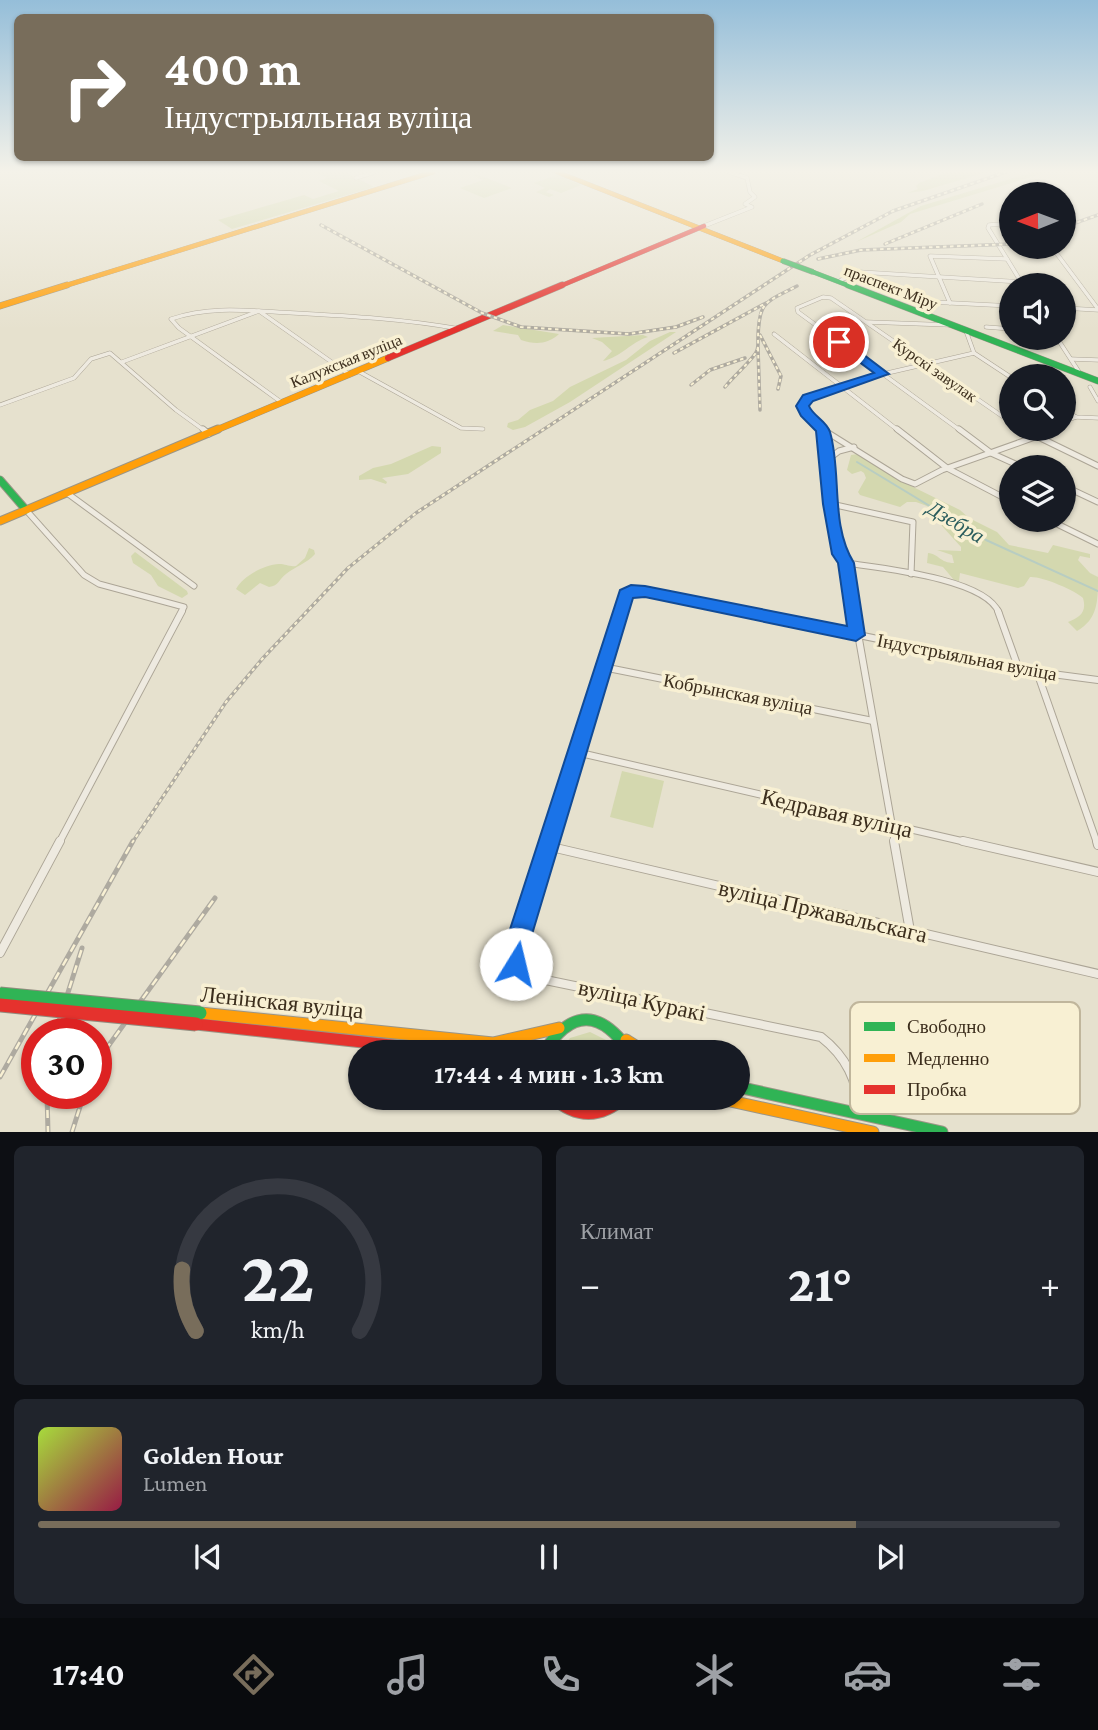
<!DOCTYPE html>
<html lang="ru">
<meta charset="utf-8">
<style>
body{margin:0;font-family:"Crimson Pro",serif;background:#20242c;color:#f1f3f6;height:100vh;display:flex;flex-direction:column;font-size:26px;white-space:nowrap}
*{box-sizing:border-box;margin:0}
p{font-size:23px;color:#9ea1a6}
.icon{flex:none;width:38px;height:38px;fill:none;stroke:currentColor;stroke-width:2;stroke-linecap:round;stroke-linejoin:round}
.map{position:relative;height:1132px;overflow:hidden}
.side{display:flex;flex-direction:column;gap:14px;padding:14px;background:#0d0f14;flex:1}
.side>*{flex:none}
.hud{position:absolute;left:14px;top:14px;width:700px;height:147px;border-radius:10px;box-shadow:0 2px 5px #0004;background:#786d5b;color:#fff;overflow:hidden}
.needle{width:46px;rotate:269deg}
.fabs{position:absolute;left:999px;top:182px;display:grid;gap:14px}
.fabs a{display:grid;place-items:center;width:77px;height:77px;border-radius:50%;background:#171b24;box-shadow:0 2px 5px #0004;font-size:35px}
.speed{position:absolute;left:21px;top:1018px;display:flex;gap:14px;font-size:35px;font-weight:700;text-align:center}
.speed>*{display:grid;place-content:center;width:91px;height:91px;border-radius:50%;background:#171b24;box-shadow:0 2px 5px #0004;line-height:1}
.speed .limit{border:10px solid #d22;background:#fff;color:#111}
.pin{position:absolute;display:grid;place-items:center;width:60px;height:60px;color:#fff;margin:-30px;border:4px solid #fff;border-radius:50%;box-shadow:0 2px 7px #0007}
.me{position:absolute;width:77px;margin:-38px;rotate:9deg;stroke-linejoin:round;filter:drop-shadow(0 0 5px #0008)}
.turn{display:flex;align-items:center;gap:24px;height:147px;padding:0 35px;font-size:32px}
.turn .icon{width:91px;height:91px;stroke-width:2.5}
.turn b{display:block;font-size:49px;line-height:60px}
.big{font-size:52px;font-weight:700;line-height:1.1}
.side .card{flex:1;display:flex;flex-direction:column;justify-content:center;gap:10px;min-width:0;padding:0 24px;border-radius:10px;background:#20242c}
.side .dial{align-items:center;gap:0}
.dial svg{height:182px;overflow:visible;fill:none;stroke:#363941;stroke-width:7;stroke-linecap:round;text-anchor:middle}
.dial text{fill:#f1f3f6;stroke:none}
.song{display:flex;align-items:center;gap:21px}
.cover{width:84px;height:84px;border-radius:10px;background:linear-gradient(135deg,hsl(80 70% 55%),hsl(340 70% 35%))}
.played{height:7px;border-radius:4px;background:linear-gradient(90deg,#786d5b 80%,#363941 80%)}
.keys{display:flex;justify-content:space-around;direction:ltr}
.heat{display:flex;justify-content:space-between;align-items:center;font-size:38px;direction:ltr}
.side .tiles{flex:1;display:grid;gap:14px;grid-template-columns:1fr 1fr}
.card:last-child{grid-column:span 2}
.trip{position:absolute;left:348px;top:1040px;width:402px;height:70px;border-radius:35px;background:#171b24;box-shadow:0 2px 5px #0004;font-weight:700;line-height:70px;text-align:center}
.menu{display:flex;height:112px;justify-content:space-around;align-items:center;background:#090b0e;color:#9ea1a6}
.menu .icon{width:49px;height:49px}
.menu .active{color:#786d5b}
.menu b{font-size:32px;color:#f1f3f6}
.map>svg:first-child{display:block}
</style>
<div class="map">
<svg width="1098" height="1132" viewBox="0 0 1098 1132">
<rect width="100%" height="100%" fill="#e6e1ce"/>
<g fill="#d4d8af">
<polygon points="314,172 345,172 374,187 232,229 218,220 304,195 313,199 339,191 319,181 327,178"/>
<polygon points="987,172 923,191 907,193 918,189 916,186 919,183 944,173"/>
<polygon points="1033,172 1047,172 910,214 901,222 856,242 921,206"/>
<polygon points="476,174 512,188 484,198 460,188 483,180 472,175"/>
<polygon points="557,175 581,185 561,193 550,189 546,192 554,195 549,197 536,192 545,188 534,183"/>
<path d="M503,325l56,9c-11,10 -23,11 -38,6l-3,-5 -25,-4z"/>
<polygon points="670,332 676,332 570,402 525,427 513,430 507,427 508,423 518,420 530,410 553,401 570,387 626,360 650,341"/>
<path d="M643,335l5,2c-17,5 -27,20 -45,24l9,-10 -10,-9 -10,-4z"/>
<polygon points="432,446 441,447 441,453 408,474 382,478 387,482 386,484 371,479 359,480 359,476 373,468 391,464"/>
<path d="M858,454l47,29 55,27 9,8 28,14 12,13 39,8 5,-8 37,9v4l-10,-2 -2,4 12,13 8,4c0,24 0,42 -21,54l-9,-9c12,-5 19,-10 15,-24 -8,-8 -42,-22 -53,-21l-6,9 -6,2 -58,-15 -1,8 -5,-1 -11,-13 -16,-4 1,-10c11,1 12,10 26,10l-2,-8 -15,-5 24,1v-4l-19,-21 -4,-11 -11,-9 -11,-4h-9l-7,5 -40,-12 -2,-3 8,-14 -2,-5 -3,-2 -9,3 -5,-4 4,-15z"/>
<path d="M309,548l5,2 1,4c-9,10 -19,12 -29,20 -7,5 -7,12 -17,13l-9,-4 -15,12 -9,-6c7,-13 28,-24 43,-25 7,0 10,3 17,2l9,-8z"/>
<polygon points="135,552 187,591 188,594 182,598 158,586 151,575 133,563 131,556"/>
<polygon points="622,771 664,781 653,828 610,817"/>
<polygon points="590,1032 610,1042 616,1052 559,1052 570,1038"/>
</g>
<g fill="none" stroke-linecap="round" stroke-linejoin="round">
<polyline stroke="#b8cdc2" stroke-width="2" points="857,462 986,540 1098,591"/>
<g stroke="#aca596" stroke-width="4.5">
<g id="street-far3">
<polyline points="356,178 375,172"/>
<polyline points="1012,223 989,225 988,228 1023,285"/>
<polyline points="704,226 752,207 745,204 755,197 750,192 747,178 729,172"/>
<polyline points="1057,254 1098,309"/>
<polyline points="841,280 860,272 1021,282"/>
<polyline points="912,301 1012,306"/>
<polyline points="950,303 930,256 1007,259"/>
<polyline points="1064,308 1098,310"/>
<polyline points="867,322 951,325"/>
<polyline points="986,327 1012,329"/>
<polyline points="966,331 974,353 1012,378"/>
<polyline points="774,334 899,431"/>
<polyline points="1057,338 1081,375"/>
<polyline points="1071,359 1098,360"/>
<polyline points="122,362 259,311 350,375"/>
<polyline points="358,371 461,428 483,429"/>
<polyline points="1090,387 1098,401"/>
<path d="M281,402l-102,-74 -8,-9c40,-14 81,-8 123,-6 56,3 111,6 166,16"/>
<polyline points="0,405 74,378 91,359 110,353 176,410 205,431"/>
<polyline points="1064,410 1076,417 1098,418"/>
<polyline points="1064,421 1076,417"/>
<polyline points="1021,429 1026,431"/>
<polyline points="825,431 806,413 803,406 808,398 883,374 974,353"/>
<polyline points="961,431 798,312 797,308 823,297 831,298 1012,423"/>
<polyline points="1042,431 1044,429"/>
</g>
</g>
<g stroke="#aca596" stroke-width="7">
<g id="street-far2">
<polyline points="203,429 209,434"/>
<polyline points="822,429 902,479 915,484 942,470 1035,437 1044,429"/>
<polyline points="897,429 947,468 1012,502"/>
<polyline points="959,429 991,453 1022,467"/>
<polyline points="1022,429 1098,466"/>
<polyline points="823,430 832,518 840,551 846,563 855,613"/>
<polyline points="826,461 839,451 854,447"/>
<polyline points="1064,486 1098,502"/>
<polyline points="67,493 194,586"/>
<polyline points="831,504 913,522 911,574"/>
<polyline points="26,510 84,575 99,584 184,607 181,613"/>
<polyline points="1049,520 1098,544"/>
<path d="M846,563c33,5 140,15 153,50"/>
<polyline points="619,613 624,597 631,591 645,591 752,613"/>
</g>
</g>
<g stroke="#aca596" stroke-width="8">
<g id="street-far1">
<polyline points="743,611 1037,672 1098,680"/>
<polyline points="854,611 895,843"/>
<polyline points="998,611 1018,667"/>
<polyline points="603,667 873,721"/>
<polyline points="1037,672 1097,843"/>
<polyline points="576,752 970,843"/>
<polyline points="59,843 182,611"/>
<polyline points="548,843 620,611"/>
</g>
</g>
<g stroke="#aca596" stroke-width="10">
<g id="street">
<path d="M549,841l-34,110c1,13 5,19 16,26l290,60c26,20 35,43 40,75"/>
<polyline points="894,841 910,931"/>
<polyline points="963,841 1098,872"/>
<polyline points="1097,841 1098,845"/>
<polyline points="547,846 1098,974"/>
<polyline points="0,953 60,841"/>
</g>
</g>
<g stroke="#9b9586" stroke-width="5">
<polyline id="fast-far3" points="813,272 852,287"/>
</g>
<g stroke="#9b9586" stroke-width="7">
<polyline id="fast-far2" points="848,285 1098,381"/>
</g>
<g stroke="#9b9586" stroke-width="9">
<polyline id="fast-far1" points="0,480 26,510"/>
</g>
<g stroke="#9b9586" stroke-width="13">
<g id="fast">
<path d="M544,1052c28,-44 57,-42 86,0"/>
<polyline points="738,1087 942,1132"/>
<polyline points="623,1100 643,1097"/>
</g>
</g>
<g stroke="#9b9586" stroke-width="5">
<g id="slow-far3">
<polyline points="557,172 783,261"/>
<polyline points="61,287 433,172"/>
</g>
</g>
<g stroke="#9b9586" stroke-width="7">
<g id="slow-far2">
<polyline points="0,306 67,285"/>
<polyline points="214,431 388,358"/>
</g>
</g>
<g stroke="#9b9586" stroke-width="9">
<polyline id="slow-far1" points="0,521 218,429"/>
</g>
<g stroke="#9b9586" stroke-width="13">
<g id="slow">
<polyline points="200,1013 493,1043 559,1028"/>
<polyline points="626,1040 645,1052"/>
<polyline points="712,1097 873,1132"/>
</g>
</g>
<g stroke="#9b9586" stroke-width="5">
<polyline id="jam-far2" points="558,287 704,226"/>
</g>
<g stroke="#9b9586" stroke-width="7">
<polyline id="jam-far1" points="388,358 562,285"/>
</g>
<g stroke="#9b9586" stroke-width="13">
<g id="jam">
<polyline points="196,1024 455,1052"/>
<path d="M552,1097c24,22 49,22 73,0"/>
</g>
</g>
<use href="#street-far3" stroke="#eeeae0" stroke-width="3.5"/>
<use href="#street-far2" stroke="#eeeae0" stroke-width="5"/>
<use href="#street-far1" stroke="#eeeae0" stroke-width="6"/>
<use href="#street" stroke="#eeeae0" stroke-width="8"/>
<use href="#fast-far3" stroke="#30b455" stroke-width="4.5"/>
<use href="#fast-far2" stroke="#30b455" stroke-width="6"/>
<use href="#fast-far1" stroke="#30b455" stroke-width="7"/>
<use href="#fast" stroke="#30b455" stroke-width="11"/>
<use href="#slow-far3" stroke="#ff9f0a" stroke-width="4.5"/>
<use href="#slow-far2" stroke="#ff9f0a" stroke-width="6"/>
<use href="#slow-far1" stroke="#ff9f0a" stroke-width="7"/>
<use href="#slow" stroke="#ff9f0a" stroke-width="11"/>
<use href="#jam-far2" stroke="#e5322d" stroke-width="4.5"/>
<use href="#jam-far1" stroke="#e5322d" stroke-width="6"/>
<use href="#jam" stroke="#e5322d" stroke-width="11"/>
<g stroke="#aeaaa0" stroke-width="3.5">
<g id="rail-far1">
<polyline points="321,225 482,313 521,327 629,334 676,327 703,317"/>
<polyline points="1064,227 1098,215"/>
<polyline points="885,244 982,204"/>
<polyline points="818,259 861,250 1012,244"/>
<polyline points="760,335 781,376 778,389"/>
<polyline points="758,348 760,410"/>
<polyline points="674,353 766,303"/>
<polyline points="691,385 710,370 745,358"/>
<path d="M725,387c9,-11 23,-23 30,-33 4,-5 3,-10 3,-16 1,-38 7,-35 39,-52"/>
<polyline points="132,843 226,702 263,658 348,568 416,513 810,255 893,211 1006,172"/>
</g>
</g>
<g stroke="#aeaaa0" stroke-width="5">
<g id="rail">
<polyline points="55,1034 82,948"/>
<polyline points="96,1063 215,898"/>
<polyline points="0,1077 133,841"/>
<polyline points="47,1094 48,1132"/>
<polyline points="72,1132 84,1094"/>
</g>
</g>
<use href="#rail-far1" stroke="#f8f0d3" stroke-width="2" stroke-dasharray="3.5" stroke-linecap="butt"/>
<use href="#rail" stroke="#f8f0d3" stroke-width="2.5" stroke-dasharray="8" stroke-linecap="butt"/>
<g stroke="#918b7e" stroke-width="6" stroke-linecap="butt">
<polyline id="fast-bridge-far1" points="783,261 813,272"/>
</g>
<g stroke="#918b7e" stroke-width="15" stroke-linecap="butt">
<polyline id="fast-bridge" points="0,994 200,1013"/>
</g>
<g stroke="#918b7e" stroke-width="15" stroke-linecap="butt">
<polyline id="jam-bridge" points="0,1005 196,1024"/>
</g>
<use href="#fast-bridge-far1" stroke="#30b455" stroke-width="5"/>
<use href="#fast-bridge" stroke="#30b455" stroke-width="13"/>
<use href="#jam-bridge" stroke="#e5322d" stroke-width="13"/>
</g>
<linearGradient id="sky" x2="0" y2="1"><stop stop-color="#95bed9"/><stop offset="0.52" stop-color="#f4f2e9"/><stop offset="1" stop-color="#f4f2e9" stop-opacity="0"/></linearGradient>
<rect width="1098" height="330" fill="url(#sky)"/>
<path fill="#1a73e8" stroke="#114b97" stroke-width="2" d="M835,339h8l46,35 -76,27 -4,5c4,10 18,15 21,26 12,41 0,93 24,131l11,72 -9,6 -211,-44 -12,1 -106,353 1,13 -4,9 -8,3 -8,-3 -5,-22 117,-361 11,-5 14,1 202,40 -9,-63 -6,-9 -9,-50 -7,-73 -15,-15 -5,-10 7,-11 71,-22 -39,-29z"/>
<g text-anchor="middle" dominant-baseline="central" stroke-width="7" stroke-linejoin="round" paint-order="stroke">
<g font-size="16" fill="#3c2e1d" stroke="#f8f0d3">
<text transform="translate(891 287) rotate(21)">праспект Міру</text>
<text transform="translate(346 361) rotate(-22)">Калужская вуліца</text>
<text transform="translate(935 370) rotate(35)">Курскі завулак</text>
</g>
<g font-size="19" fill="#3c2e1d" stroke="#f8f0d3">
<text transform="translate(967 657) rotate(11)">Індустрыяльная вуліца</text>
<text transform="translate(738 694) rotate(11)">Кобрынская вуліца</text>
</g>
<g font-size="21" font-style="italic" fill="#2b5d5d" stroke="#f8f0d3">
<text transform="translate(956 522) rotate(31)">Дзебра</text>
</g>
<g font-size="23" fill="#3c2e1d" stroke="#f8f0d3">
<text transform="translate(837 813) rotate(13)">Кедравая вуліца</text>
<text transform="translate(823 911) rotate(13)">вуліца Пржавальскага</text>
<text transform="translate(642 1000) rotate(12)">вуліца Куракі</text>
<text transform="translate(282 1002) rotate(6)">Ленінская вуліца</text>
</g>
</g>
<rect x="850" y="1002" width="230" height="112" rx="10" fill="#f8f0d3" stroke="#c0b69c" stroke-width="2"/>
<rect x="864" y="1022" width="31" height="9" fill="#30b455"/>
<rect x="864" y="1054" width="31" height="8" fill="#ff9f0a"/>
<rect x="864" y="1085" width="31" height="9" fill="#e5322d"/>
<g font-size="19" fill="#3c2e1d">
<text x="907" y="1033">Свободно</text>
<text x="907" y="1065">Медленно</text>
<text x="907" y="1096">Пробка</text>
</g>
</svg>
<div class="fabs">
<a><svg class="needle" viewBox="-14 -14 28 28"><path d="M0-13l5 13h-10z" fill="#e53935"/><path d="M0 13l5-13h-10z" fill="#9ea1a6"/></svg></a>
<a><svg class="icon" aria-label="sound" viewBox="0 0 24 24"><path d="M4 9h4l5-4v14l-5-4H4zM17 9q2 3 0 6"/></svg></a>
<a><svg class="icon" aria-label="search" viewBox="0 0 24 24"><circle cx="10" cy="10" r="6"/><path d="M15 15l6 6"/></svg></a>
<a><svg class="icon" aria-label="layers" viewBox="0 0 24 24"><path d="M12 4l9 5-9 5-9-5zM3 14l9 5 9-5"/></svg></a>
</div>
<div class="speed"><div class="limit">30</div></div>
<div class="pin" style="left:839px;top:342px;background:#d93025"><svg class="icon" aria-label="arrive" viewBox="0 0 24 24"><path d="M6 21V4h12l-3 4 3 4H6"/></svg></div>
<svg class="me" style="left:516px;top:964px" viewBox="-20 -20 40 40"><circle r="19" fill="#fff"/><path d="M0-13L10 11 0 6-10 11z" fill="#1a73e8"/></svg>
<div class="trip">17:44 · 4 мин · 1.3 km</div>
<div class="hud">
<div class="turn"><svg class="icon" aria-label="right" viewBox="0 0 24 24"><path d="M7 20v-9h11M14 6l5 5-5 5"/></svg><div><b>400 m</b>Індустрыяльная вуліца</div></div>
</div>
</div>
<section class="side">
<div class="tiles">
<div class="card dial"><svg viewBox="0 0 100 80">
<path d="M14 69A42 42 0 1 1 86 69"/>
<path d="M14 69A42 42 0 0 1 8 42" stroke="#786d5b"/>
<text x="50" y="56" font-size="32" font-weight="700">22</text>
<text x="50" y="72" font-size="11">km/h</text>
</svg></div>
<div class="card"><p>Климат</p>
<div class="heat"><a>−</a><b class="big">21°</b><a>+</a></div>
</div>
<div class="card">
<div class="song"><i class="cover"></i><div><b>Golden Hour</b><p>Lumen</p></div></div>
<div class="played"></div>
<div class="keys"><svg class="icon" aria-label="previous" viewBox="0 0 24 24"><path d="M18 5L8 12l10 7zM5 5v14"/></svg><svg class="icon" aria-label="pause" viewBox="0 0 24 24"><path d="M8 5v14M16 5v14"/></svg><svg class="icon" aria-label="next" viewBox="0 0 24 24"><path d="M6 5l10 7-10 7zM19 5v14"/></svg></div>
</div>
</div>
</section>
<nav class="menu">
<b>17:40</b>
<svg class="icon active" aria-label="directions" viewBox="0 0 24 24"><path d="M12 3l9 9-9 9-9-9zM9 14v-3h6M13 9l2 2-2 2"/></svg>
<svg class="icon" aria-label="music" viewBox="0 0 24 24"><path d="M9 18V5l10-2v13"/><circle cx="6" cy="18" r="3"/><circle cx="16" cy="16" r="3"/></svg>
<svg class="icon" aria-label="phone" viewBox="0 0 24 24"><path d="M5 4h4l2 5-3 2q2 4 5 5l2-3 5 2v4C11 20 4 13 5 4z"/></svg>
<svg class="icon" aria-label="climate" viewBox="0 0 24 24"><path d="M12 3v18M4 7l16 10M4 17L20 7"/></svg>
<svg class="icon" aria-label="car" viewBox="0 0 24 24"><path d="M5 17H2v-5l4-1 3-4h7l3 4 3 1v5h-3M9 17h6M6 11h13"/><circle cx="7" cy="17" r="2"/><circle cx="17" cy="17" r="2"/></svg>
<svg class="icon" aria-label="filters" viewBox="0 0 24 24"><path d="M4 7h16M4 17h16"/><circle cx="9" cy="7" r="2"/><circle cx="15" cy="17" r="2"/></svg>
</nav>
